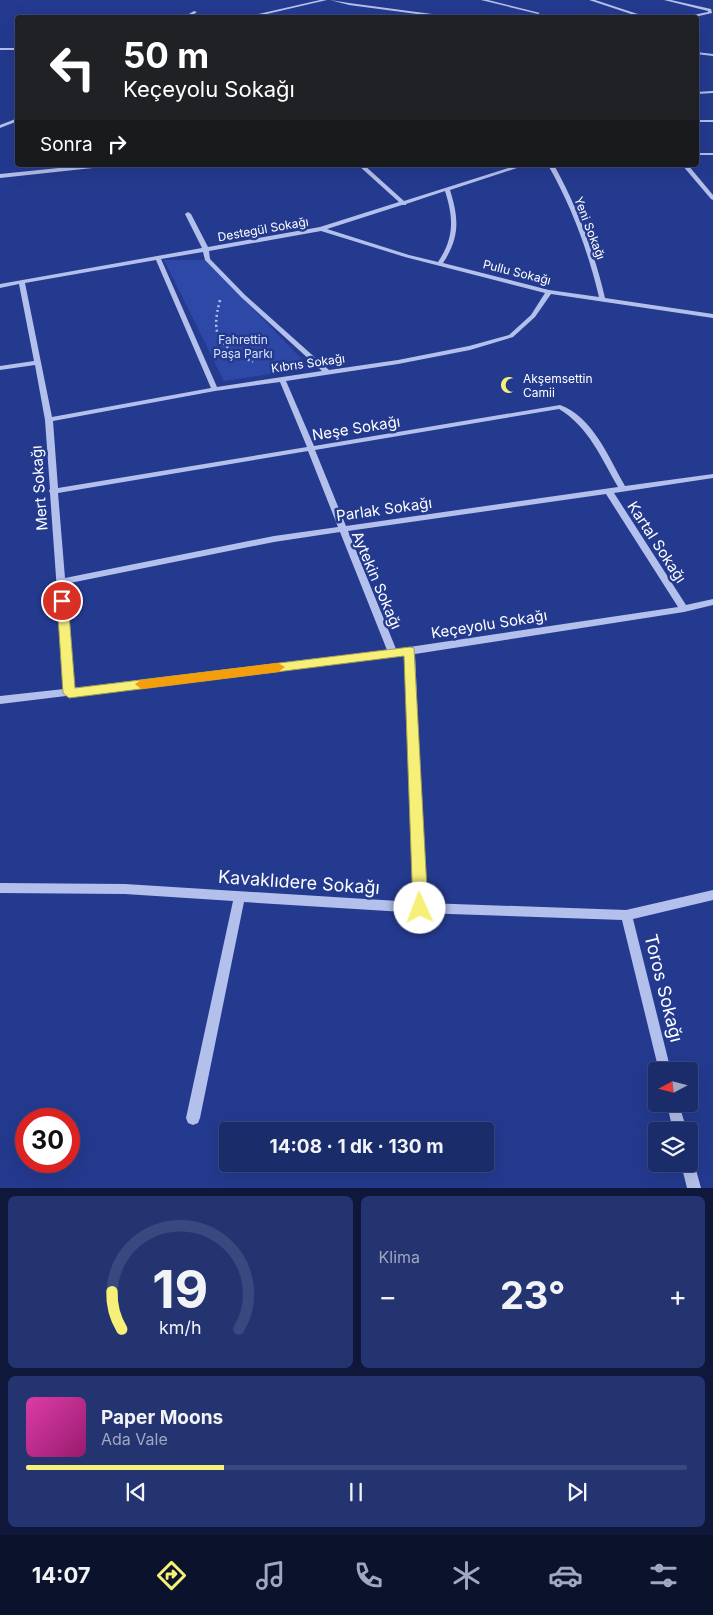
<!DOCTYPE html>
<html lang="tr">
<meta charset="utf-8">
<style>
body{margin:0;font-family:Inter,sans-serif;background:#243471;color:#f1f3f6;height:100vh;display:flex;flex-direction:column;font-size:19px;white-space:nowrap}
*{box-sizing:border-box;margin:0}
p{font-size:16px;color:#a0a7c1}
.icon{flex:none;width:28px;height:28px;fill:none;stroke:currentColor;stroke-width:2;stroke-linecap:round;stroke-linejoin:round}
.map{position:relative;height:1188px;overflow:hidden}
.panel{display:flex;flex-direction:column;gap:8px;padding:8px;background:#0f183b;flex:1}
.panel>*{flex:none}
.banner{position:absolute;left:15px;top:15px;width:684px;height:152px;border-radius:5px;box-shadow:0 5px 20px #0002,0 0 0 1px #39487e;background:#202124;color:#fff;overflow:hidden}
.needle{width:32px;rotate:263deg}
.fabs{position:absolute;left:648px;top:1062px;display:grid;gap:10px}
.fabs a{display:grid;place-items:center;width:50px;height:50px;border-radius:5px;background:#1b2c6b;box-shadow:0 5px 20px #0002,0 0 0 1px #39487e;font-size:25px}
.speed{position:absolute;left:15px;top:1108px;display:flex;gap:10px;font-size:25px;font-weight:700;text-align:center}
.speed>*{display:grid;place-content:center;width:65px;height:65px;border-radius:50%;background:#1b2c6b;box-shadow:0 5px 20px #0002,0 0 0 1px #39487e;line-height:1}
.speed .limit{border:8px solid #d22;background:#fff;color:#111}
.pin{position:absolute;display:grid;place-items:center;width:42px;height:42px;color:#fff;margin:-21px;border:2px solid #fff;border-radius:50%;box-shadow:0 1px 5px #0007}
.me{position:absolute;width:55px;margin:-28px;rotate:358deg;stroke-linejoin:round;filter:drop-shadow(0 0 4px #0008)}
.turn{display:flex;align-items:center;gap:18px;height:105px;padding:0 25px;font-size:22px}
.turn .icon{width:65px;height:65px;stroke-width:2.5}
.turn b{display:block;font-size:35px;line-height:42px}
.then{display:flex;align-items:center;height:48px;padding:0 25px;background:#0003;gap:10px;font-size:19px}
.big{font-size:38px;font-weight:700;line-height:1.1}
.panel .widget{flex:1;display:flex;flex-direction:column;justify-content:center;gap:8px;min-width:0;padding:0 18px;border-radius:8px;background:#243471}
.panel .dial{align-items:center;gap:0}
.dial svg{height:130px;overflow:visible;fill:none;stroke:#39487e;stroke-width:7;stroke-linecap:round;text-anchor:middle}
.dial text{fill:#f1f3f6;stroke:none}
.song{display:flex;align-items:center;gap:15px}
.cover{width:60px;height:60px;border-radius:8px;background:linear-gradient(135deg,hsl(320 70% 55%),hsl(320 70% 35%))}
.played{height:5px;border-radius:2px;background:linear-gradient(90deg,#f6ef78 30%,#39487e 30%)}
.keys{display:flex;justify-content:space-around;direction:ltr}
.heat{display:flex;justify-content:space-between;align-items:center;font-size:28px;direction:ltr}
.panel .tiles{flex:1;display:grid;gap:8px;grid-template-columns:1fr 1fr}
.widget:last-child{grid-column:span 2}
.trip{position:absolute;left:219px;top:1122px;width:275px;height:50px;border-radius:5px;background:#1b2c6b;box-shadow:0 5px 20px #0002,0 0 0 1px #39487e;font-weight:700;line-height:50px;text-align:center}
.tab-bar{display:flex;height:80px;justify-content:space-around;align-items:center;background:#0b122b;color:#a0a7c1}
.tab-bar .icon{width:35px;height:35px}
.tab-bar .on{color:#f6ef78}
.tab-bar b{font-size:22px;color:#f1f3f6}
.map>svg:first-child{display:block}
</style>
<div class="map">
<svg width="713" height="1188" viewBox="0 0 713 1188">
<rect width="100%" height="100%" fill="#243a8f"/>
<polygon fill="#2e48a7" points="164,260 206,260 310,368 224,381"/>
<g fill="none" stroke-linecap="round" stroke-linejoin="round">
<path stroke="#b4c0ec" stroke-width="2.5" stroke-dasharray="2 3" stroke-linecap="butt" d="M220,300c-10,38 -1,45 33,62"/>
<g fill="#b4c0ec" fill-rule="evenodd">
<polygon points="320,0 327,0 250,18 241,18"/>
<polygon points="330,0 349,3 462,18 447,18 349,5"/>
<polygon points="481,0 488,0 540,13 538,14"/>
<polygon points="589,0 595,0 650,18 643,18"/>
<polygon points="664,0 671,0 711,9 712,13 690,18 678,18 708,12 708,11"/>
<polygon points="194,11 197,12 188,18 182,18"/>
<rect x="0" y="48" width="18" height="2"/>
<polygon points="696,52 713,54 713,56 696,54"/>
<polygon points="713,91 713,93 696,94 696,92"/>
<polygon points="18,118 18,121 0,128 0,125"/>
<rect x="696" y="120" width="17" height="2"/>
<rect x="696" y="153" width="17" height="2"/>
<polygon points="88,165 105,165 102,167 0,178 0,174"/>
<path d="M358,165h6l40,36 114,-36h8l-76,25c9,29 10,47 -7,73l106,27 50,7c-11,-46 -27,-90 -51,-132h6c23,42 40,86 51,133l108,16v4l-162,-24 -16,23 -22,20 -43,13 -72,14 -112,17 28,65 246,-41c33,12 49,53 65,81l88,-12v4l-99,15 72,112 27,-6v6l-29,7 -269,42 11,249 200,7 87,-20v10l-80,19 38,152h-12l-37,-151 -202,-7 -176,-11 -44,216 -2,5 -5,2 -5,-2 -2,-5 47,-217 -108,-7 -125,-1v-10l125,1 289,18 -8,-247 -333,40 -4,2 -3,-1 -66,8v-8l64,-7 -14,-196 -1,-2 1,-2 -5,-69 -10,-55 -35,5v-4l34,-5 -15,-77 -19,4v-4l202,-36 -17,-34 3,-2 3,2 17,33 112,-20 79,-25zM445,191c9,28 9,47 -7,71l-29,-7 -82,-26 75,-24h4v-1zM321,231l84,26 140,36 -14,22 -22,20 -40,11 -71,14 -69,10 -84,-75 -35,-36 -1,-8zM203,252l2,8 36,37 81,74 -105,16 -56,-128zM156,260l55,128 -159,29 -27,-134zM280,382l27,65 -249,41 -5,-67 162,-30zM559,409c30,18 42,49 59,78l-272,39 -31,-76zM308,451l30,76 -64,9 -209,42 -7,-85zM606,494l72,113 -282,42 -48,-118zM340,532l47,118 -314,38 -8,-104 209,-42z"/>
<polygon points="682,165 688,165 713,195 713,200 711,199"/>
<polygon points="667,1104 679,1104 687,1131 673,1131"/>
<polygon points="689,1157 693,1159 701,1188 687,1188 681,1164 689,1164"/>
</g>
</g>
<polygon fill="#f6ef78" stroke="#a09b4e" points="62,597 68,601 75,688 410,647 414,648 428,908 425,912 420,914 415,912 413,908 404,656 69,698 63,693 57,601"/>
<polygon fill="#f59e0b" points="278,663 285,667 278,672 141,689 135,684 141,680"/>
<defs>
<g id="mosque-bare" transform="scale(1.35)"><path d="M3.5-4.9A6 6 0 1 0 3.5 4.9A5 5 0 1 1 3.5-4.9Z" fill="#f6ef78" stroke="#243a8f" stroke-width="2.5" paint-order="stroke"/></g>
</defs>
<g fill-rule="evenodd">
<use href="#mosque-bare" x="509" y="385"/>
</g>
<g text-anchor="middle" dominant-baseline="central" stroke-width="5" stroke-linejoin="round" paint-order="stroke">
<g font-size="12" fill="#fff" stroke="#243a8f">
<text transform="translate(590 228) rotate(69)">Yeni Sokağı</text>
<text transform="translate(263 229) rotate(-10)">Destegül Sokağı</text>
<text transform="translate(517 272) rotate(14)">Pullu Sokağı</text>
<text transform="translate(308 363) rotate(-8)">Kıbrıs Sokağı</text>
</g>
<g font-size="12" fill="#d9e0f9" stroke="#243a8f">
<text x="243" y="339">Fahrettin<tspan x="243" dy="14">Paşa Parkı</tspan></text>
</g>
<g font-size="12" fill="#fff" stroke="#243a8f" text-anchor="start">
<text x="523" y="378">Akşemsettin<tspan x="523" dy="14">Camii</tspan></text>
</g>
<g font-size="15" fill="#fff" stroke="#243a8f">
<text transform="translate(356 428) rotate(-9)">Neşe Sokağı</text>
<text transform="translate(39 488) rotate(-94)">Mert Sokağı</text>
<text transform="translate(384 509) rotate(-8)">Parlak Sokağı</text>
<text transform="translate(657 542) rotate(57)">Kartal Sokağı</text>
<text transform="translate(377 580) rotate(67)">Aytekin Sokağı</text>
<text transform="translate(489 624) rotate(-9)">Keçeyolu Sokağı</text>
</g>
<g font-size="18" fill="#fff" stroke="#243a8f">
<text transform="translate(299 882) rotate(4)">Kavaklıdere Sokağı</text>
<text transform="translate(664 988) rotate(76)">Toros Sokağı</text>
</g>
</g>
</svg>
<div class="fabs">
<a><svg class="needle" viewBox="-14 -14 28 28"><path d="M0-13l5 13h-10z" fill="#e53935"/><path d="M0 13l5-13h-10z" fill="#a0a7c1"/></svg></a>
<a><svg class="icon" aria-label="layers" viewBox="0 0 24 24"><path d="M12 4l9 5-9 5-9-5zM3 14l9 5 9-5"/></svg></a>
</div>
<div class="speed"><div class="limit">30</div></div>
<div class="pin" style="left:62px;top:601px;background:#d93025"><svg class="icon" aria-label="arrive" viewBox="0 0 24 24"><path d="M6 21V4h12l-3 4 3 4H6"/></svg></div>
<svg class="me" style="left:420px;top:908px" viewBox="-20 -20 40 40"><circle r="19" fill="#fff"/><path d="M0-13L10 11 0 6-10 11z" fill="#f6ef78"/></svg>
<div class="trip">14:08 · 1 dk · 130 m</div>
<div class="banner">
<div class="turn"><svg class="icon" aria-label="left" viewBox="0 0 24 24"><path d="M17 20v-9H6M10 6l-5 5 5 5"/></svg><div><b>50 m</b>Keçeyolu Sokağı</div></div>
<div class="then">Sonra<svg class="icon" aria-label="right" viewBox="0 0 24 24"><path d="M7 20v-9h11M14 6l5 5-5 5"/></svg></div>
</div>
</div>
<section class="panel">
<div class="tiles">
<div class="widget dial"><svg viewBox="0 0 100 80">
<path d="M14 69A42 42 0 1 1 86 69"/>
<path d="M14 69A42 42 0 0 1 8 46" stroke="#f6ef78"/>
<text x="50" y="56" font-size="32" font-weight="700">19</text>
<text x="50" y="72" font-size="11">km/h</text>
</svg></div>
<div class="widget"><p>Klima</p>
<div class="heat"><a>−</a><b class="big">23°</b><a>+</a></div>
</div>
<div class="widget">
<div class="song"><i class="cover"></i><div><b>Paper Moons</b><p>Ada Vale</p></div></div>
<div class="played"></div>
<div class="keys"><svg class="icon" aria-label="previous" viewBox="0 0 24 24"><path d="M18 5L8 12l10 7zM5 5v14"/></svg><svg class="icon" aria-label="pause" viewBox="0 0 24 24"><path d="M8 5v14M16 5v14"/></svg><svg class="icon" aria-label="next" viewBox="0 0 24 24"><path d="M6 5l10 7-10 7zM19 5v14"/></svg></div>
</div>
</div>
</section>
<nav class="tab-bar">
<b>14:07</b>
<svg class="icon on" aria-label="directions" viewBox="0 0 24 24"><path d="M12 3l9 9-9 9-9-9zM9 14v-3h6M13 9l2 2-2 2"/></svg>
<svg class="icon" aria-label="music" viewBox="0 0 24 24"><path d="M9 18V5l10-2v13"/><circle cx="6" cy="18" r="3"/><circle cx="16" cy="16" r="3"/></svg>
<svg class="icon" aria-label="phone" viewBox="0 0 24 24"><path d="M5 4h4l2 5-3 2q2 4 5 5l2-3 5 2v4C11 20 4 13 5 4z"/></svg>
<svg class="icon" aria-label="climate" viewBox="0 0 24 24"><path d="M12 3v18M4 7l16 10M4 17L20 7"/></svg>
<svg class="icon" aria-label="car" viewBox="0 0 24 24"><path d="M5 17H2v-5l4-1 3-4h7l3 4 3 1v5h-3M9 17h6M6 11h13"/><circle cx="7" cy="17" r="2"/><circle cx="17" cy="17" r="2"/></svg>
<svg class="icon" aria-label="filters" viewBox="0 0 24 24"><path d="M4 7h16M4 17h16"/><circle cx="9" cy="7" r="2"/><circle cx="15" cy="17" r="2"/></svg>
</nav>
